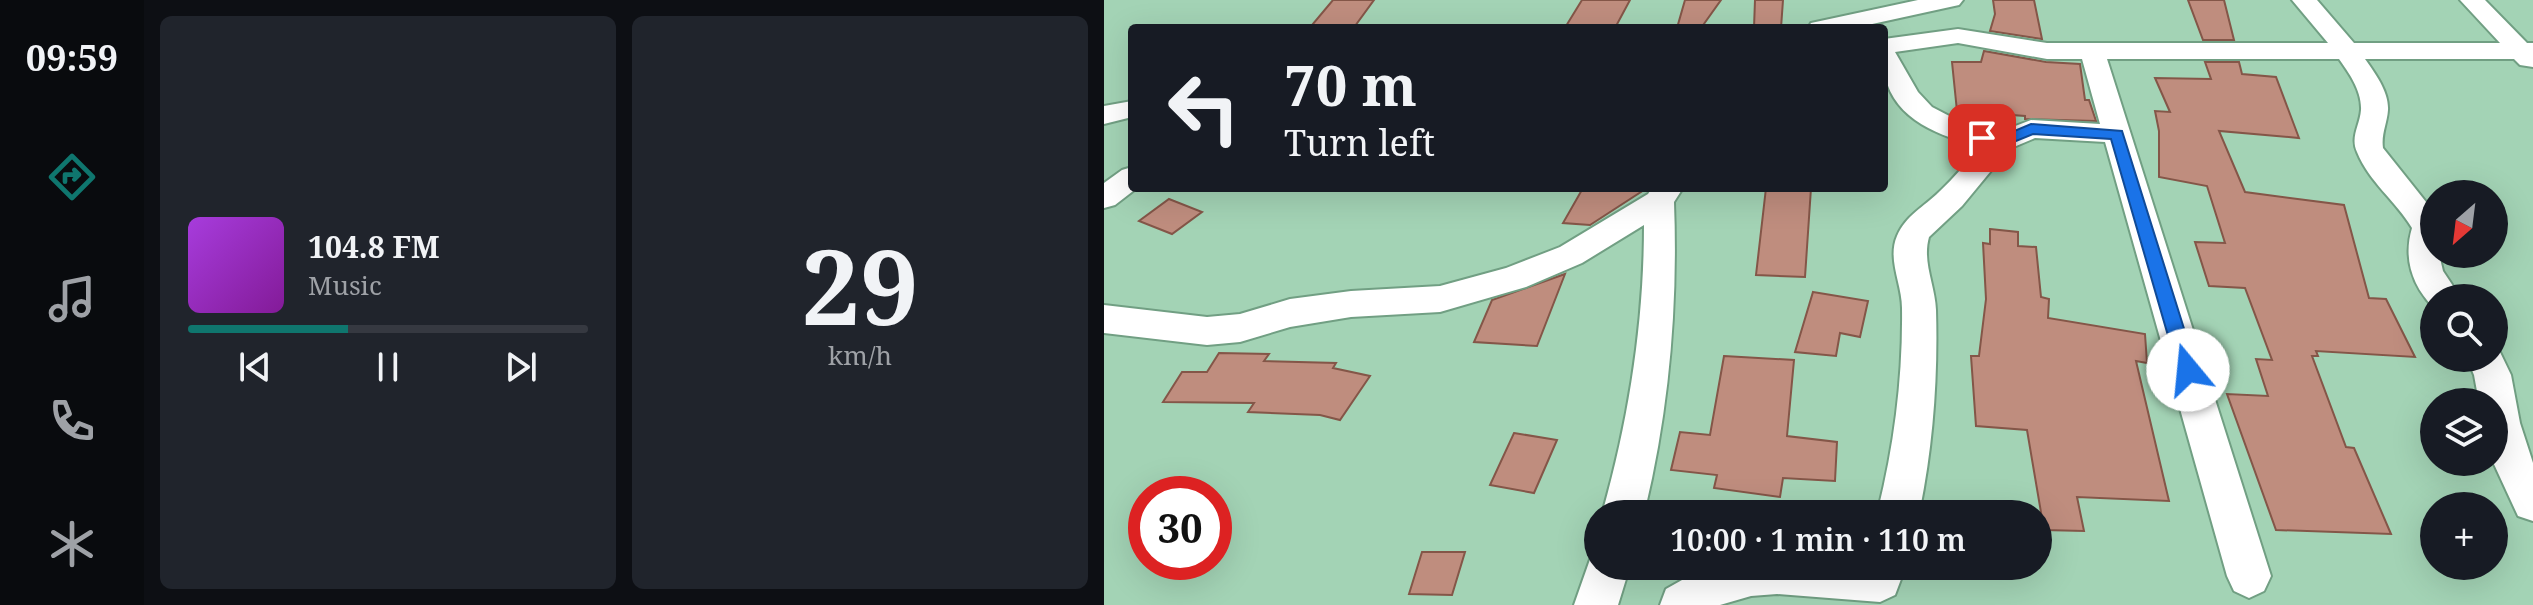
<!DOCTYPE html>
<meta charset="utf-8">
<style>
body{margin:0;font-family:"Noto Serif",serif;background:#20242c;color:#f1f3f6;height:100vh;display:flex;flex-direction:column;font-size:30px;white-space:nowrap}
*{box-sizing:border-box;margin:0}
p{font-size:26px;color:#9ea1a6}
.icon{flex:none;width:44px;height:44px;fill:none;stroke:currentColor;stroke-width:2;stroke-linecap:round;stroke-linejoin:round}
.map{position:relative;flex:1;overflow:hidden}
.side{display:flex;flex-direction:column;gap:16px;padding:16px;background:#0d0f14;width:960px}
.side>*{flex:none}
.banner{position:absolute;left:24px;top:24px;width:760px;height:168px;border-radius:8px;box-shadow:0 8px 32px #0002;background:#171b24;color:#f1f3f6;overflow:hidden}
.needle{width:52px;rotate:208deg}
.buttons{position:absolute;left:1316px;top:180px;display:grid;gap:16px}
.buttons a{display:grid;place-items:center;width:88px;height:88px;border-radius:50%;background:#171b24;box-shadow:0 8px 32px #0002;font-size:40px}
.speed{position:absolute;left:24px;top:476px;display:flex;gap:16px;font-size:40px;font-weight:700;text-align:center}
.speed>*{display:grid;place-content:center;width:104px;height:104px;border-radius:50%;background:#171b24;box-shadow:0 8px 32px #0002;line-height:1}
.speed .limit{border:12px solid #d22;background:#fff;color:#111}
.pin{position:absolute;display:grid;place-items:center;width:68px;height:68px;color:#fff;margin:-34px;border-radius:16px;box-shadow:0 4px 12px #0006}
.me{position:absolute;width:88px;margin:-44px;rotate:343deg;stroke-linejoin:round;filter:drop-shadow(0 0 6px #0008)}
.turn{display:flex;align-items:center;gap:28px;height:168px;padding:0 24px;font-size:36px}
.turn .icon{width:104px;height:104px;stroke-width:2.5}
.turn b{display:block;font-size:56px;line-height:68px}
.side .widget{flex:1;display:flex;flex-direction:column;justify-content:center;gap:12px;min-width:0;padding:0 28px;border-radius:12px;background:#20242c}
.side .dial{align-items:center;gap:0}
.dial b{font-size:104px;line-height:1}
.song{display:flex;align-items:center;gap:24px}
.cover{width:96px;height:96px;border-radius:12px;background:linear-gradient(135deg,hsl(280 70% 55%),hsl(290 70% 35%))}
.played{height:8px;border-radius:4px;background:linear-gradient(90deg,#0f766e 40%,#363941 40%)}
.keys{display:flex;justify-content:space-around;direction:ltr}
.side .tiles{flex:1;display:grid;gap:16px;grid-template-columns:repeat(2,1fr)}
.trip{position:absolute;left:480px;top:500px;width:468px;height:80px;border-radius:40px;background:#171b24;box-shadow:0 8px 32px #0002;font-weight:600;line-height:80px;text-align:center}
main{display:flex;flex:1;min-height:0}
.dock{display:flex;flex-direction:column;width:144px;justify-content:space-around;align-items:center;background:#090b0e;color:#9ea1a6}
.dock .icon{width:56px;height:56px}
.dock .current{color:#0f766e}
.dock b{font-size:36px;color:#f1f3f6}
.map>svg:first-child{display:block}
</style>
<main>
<nav class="dock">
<b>09:59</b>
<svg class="icon current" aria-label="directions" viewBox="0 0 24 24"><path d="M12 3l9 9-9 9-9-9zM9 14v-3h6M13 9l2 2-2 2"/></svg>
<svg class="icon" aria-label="music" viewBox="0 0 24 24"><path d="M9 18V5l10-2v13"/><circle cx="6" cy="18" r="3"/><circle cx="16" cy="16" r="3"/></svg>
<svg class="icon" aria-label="phone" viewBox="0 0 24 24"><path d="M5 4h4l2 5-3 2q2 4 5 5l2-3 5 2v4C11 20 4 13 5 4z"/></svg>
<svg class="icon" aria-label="climate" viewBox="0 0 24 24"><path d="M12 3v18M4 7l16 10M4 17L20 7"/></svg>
</nav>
<section class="side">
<div class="tiles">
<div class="widget">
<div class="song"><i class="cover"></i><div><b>104.8 FM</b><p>Music</p></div></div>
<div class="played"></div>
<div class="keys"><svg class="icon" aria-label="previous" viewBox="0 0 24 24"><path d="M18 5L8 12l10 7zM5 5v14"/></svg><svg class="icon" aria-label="pause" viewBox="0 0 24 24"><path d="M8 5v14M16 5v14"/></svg><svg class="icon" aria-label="next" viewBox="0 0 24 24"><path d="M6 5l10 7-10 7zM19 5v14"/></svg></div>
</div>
<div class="widget dial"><b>29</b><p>km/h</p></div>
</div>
</section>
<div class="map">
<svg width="1429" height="605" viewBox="0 0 1429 605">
<rect width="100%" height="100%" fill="#a3d3b5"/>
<g fill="#bf8d7e" stroke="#845648" stroke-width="2">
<polygon points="229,0 270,0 251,26 208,25"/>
<polygon points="478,0 526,0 511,28 462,26"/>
<polygon points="581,0 617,0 597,28 573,28"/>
<polygon points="651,0 679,0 677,28 650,28"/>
<polygon points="889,0 930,0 938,39 886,31 891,14"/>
<polygon points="1084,0 1120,0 1130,40 1099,40"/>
<polygon points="880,51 942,62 976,64 981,100 985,100 992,121 921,119 921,116 853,111 848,62 877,62"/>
<polygon points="1101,62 1135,62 1138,74 1172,77 1195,138 1115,131 1141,192 1240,205 1265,298 1282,299 1311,357 1212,351 1214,356 1208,356 1242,447 1250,448 1287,534 1172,530 1123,394 1164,396 1152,359 1168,360 1141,288 1105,286 1091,242 1121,243 1103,186 1055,177 1055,131 1051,111 1066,112 1051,78 1107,79"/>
<polygon points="479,188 543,188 486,225 459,223"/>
<polygon points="662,188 707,188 701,277 652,275"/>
<polygon points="65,199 98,212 68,234 35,221"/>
<polygon points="886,229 914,232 914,246 932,247 937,297 945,299 944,318 1041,334 1043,363 1032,361 1065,501 973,497 980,531 940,530 923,430 872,426 867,356 875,356 882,299 879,243 886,244"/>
<polygon points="461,274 433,346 370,342 388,300"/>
<polygon points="709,292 764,301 756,337 736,333 732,356 691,352"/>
<polygon points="115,353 165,354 160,361 232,363 229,368 266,376 236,420 216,415 144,412 150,403 59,402 78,372 103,372"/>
<polygon points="620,356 690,360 683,436 733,442 731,481 679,478 676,497 610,488 613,475 567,470 576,432 606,435"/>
<polygon points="410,433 453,440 430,493 386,485"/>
<polygon points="318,552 361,552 348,595 305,594"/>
</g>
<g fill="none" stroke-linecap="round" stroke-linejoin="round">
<g stroke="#719f83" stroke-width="4">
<g id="street">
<polygon points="814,0 859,0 855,5 750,28 704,28 707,23"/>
<path d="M1188,0h25l37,43h146l-40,-43h25l42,43h6v24l-13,-2 -6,-6h-149c10,14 24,33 23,51 -1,14 -7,24 -5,38l51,64v42h5l4,17 18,27h-27v10c-22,-22 -31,-50 -22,-80 -16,-27 -43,-46 -55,-76 -7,-15 3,-27 4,-42 1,-19 -12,-37 -22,-51h-232l164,517 -7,15 -15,7 -15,-7 -7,-15 -122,-434 -70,-4 -26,11 -47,57 -33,31c-7,25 6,48 7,73 2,68 -3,137 -17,204h-42c17,-67 26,-137 25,-206 0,-24 -15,-49 -5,-72 9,-21 27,-29 42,-44 15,-14 28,-30 41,-45 -39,-11 -85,-26 -95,-71 -3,-11 -1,-26 -1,-37l74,-10 89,14h281zM854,43l89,16h35l18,65 -69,-4 -34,13 -40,-13 -25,-13 -14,-15 -23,-40z"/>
<polygon points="28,101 28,117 0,124 0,106"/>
<polygon points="28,167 28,188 33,188 11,205 0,208 0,183 18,170"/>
<path d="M548,188h31l-9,14c4,106 -5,209 -30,312h-42c27,-95 42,-191 42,-289l-62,38 -56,24 -86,25 -89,5 -61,10 -50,15 -33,3 -103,-12v-28l103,12 33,-3 50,-15 61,-8 89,-5 66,-18 54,-21 88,-53z"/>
<polygon points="1390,346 1394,348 1407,375 1416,423 1429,463 1429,521 1414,516 1389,462 1390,402 1375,402 1370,375 1363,358 1390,358"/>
<polygon points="494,549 494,566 526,566 514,605 470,605 489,551"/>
<polygon points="603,566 802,566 791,595 776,602 673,594 647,596 616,605 556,605 562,589"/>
</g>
</g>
<use href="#street" fill="#fff" fill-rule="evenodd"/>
</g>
<polygon fill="#1a73e8" stroke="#114b97" stroke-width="2" points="927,124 1018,131 1093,370 1090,375 1077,375 1074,370 1007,139 929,134 895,148 870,138 878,133 894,138"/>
</svg>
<div class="buttons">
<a><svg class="needle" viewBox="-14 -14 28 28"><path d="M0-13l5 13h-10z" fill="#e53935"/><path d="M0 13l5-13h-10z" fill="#9ea1a6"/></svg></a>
<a><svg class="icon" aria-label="search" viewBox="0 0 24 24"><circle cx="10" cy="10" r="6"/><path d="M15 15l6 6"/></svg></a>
<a><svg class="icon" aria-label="layers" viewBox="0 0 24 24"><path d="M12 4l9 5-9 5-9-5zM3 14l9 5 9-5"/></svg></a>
<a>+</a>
</div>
<div class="speed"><div class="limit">30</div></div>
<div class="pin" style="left:878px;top:138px;background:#d93025"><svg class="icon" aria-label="arrive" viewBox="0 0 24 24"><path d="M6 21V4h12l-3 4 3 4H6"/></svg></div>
<svg class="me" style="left:1084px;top:370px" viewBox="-20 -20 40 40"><circle r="19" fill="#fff"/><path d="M0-13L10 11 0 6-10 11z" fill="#1a73e8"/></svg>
<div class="trip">10:00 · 1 min · 110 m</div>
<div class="banner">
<div class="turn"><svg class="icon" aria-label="left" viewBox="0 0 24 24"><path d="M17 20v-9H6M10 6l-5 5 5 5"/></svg><div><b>70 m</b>Turn left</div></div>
</div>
</div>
</main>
